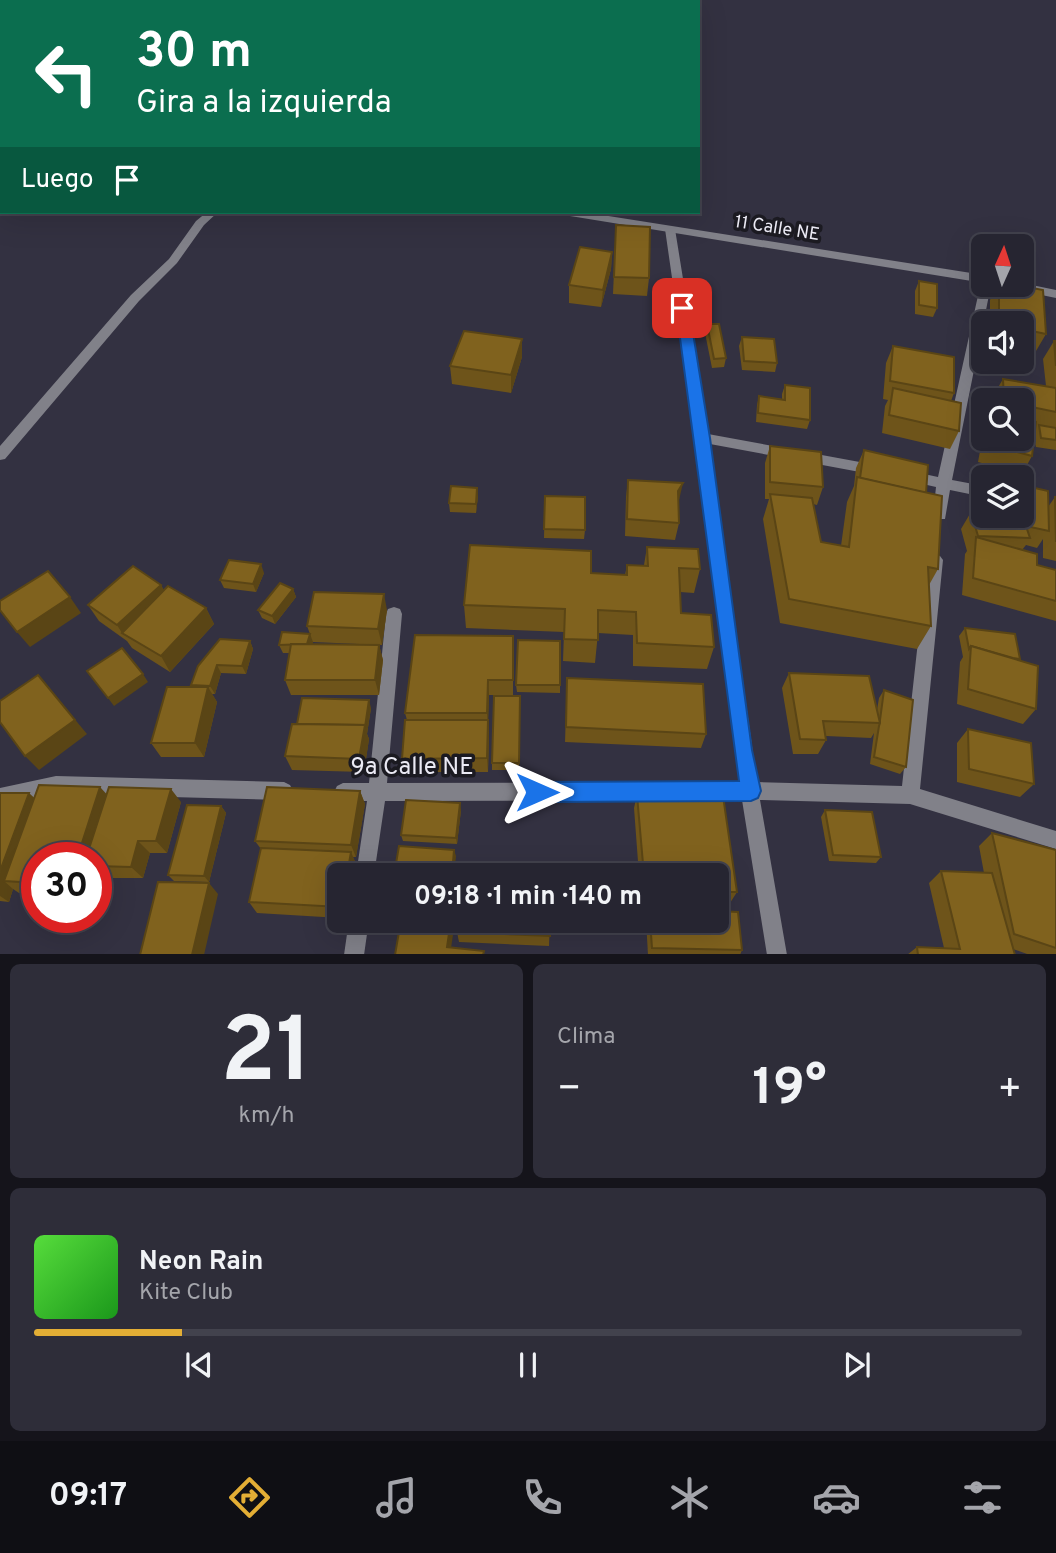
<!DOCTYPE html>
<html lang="es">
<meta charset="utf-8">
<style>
body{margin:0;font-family:Overpass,sans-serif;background:#2e2d39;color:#f1f3f6;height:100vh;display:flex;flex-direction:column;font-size:26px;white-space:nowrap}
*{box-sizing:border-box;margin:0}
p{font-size:23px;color:#a4a5ab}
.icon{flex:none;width:38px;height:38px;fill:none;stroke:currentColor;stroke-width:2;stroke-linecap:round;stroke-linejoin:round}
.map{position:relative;height:954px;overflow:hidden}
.side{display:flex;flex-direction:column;gap:10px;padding:10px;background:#15141b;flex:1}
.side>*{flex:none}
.banner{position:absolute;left:0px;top:0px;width:700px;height:214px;box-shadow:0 7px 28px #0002,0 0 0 2px #42424d;background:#0b6e4f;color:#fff;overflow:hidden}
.needle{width:46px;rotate:3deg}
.tools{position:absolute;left:971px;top:234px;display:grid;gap:14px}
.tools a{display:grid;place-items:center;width:63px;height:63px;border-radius:10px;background:#262531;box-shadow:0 7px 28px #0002,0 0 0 2px #42424d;font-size:35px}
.speed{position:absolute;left:21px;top:842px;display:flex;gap:14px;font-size:35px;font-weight:700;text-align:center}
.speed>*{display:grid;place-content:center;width:91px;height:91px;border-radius:50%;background:#262531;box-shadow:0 7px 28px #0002,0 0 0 2px #42424d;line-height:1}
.speed .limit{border:10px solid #d22;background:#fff;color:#111}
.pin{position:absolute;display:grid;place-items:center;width:60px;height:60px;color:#fff;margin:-30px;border-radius:14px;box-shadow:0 4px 10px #0006}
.me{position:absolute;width:77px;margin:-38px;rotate:90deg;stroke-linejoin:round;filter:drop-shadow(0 0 5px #0008)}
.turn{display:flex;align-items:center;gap:24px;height:147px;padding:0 21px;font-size:32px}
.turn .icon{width:91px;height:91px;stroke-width:2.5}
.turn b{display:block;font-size:49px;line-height:60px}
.then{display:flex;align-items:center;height:66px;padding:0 21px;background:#0003;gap:14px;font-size:26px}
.big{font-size:52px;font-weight:700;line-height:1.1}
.side .widget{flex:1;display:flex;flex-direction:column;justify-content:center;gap:10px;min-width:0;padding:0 24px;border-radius:10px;background:#2e2d39}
.side .dial{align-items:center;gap:0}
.dial b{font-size:91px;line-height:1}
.song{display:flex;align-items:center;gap:21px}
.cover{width:84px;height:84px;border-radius:10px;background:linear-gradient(135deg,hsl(110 70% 55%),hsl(120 70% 35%))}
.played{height:7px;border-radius:4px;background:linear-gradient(90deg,#e3ae35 15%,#42424d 15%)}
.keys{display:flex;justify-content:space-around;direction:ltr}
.heat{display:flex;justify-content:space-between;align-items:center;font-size:38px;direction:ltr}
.side .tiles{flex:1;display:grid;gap:10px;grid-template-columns:1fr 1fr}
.widget:last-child{grid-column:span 2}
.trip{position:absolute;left:327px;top:863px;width:402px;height:70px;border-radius:10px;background:#262531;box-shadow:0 7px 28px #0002,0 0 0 2px #42424d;font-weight:700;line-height:70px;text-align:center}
.tabs{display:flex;height:112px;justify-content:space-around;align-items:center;background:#0f0f14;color:#a4a5ab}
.tabs .icon{width:49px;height:49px}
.tabs .selected{color:#e3ae35}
.tabs b{font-size:32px;color:#f1f3f6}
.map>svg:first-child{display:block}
</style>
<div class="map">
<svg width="1056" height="955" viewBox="0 0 1056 955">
<rect width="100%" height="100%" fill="#333141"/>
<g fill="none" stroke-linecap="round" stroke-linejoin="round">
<g fill="#1b0348" fill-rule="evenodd">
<polygon points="227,0 264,0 226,2"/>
<polygon points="0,184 2,212 6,212 0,213"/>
</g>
<g fill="#818189" fill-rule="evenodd">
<rect x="405" y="0" width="8" height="2"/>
<polygon points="670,226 675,229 708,434 876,465 883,470 876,475 710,444 757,782 902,786 927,560 930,556 935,554 940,556 943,560 920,789 1056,831 1056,849 910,804 760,800 787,955 767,955 742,800 385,801 374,875 356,875 367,801 343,801 337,798 334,792 337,786 343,783 369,783 386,614 388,609 394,607 400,609 402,614 387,783 739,782 695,438 665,229"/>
<polygon points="981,282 984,282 984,285 991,285 952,480 984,486 984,497 950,490 945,519 935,519 933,515 936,487 905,480 903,476 905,472 910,471 938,477"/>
<polygon points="56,776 284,782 290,785 293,791 290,797 284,800 56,794 0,806 0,788"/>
<polygon points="349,920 369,920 364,955 344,955"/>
</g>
<g fill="#818189" fill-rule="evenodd">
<polygon points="207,212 218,212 204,225 177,263 139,301 5,459 0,460 0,446 131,295 169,259 196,221"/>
<polygon points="559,212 583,212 984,275 984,283 564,215"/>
<polygon points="1022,283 1056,290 1056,298 1013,289 1007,285 1022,285"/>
</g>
</g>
<g fill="#6e541a">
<polygon points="616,225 649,278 647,296 613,294"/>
<polygon points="612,252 611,269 601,307 569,303 569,285"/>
<polygon points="919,281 937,308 933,317 915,314 915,291"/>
<polygon points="997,285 1017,285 1046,334 1036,351 1022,349 1022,324 990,324 990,300"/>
<polygon points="707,324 726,358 724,367 712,368 705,333"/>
<polygon points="742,337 777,363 775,372 742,370 739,346"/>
<polygon points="522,339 522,357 511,393 452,384 450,366"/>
<polygon points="1054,341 1056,341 1056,450 1036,447 1034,439 1032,456 1022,474 978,462 984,429 984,439 1022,439 1022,401 993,401 993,396 1003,379 1046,386 1043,359"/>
<polygon points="893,346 954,393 951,401 959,431 950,449 882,433 885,406 888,400 883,399 886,363"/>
<polygon points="785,385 810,420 807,429 756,422 757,405 759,396 782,399 782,394"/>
<polygon points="770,446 823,487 817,505 813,504 821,542 841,546 847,502 854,486 856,468 864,450 926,493 938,569 929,585 931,626 917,649 780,623 763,519 769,499 765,499 765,463"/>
<polygon points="628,480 679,500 678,502 679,523 675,540 625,536 626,497"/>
<polygon points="984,493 984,516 1048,507 1055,497 1056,497 1056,561 1043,558 1043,539 1037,548 1026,545 1022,550 1037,565 1056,570 1056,621 962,595 965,554 967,551 961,529 971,512 982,512 982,496"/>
<polygon points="478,496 476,513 450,512 449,503"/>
<polygon points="545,496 585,530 584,539 544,538"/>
<polygon points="647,547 700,569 694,593 680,592 681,613 714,647 707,669 633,666 633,635 598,633 595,663 563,661 564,632 466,628 464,605 591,573 625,575 627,565 644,565"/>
<polygon points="264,573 256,592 224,588 220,580"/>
<polygon points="161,585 164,591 206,608 214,624 170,672 132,648 127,641 99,621 88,605"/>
<polygon points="293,589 296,597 275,624 262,618 258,610"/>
<polygon points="387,610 382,645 313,642 312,644 379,645 383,660 379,695 291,695 285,680 290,653 283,653 279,645 310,634 307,626"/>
<polygon points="965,628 1020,659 1019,660 1036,709 1023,724 957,704 960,662 963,657 959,636"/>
<polygon points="250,641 253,649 246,674 221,673 215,694 212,694 217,702 204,757 161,757 151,743 192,687 191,685"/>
<polygon points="513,651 513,695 489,695 488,720 489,734 488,772 405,772 402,759 407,720 405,713"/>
<polygon points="789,673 877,710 879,698 884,690 906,767 900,774 870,764 874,733 871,738 826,736 826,740 818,754 793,754 782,688"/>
<polygon points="567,678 706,734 701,748 565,742"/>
<polygon points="516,685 560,685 560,693 517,692"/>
<polygon points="520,696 519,770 492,770 492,763"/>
<polygon points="371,708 367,734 369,739 364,772 292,770 285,756 297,724"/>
<polygon points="968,729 1034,784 1020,797 957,782 957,743"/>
<polygon points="682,789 737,892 730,903 718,903 718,875 639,875 634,808 637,795 680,795"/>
<polygon points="360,791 365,804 356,857 353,857 356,864 340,875 340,918 257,913 249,902 261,849 255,841"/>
<polygon points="0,793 34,798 107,794 181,802 167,853 150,853 143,878 97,878 96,858 37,858 37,893 19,893 13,889 9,902 0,901"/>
<polygon points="221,806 226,813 209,882 174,881 168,875"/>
<polygon points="461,810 457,844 403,841 401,835"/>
<polygon points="825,810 881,857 876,863 829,861 821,817"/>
<polygon points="992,833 1056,850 1056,955 1030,955 1013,949 1015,955 907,955 917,947 944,948 929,883 941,871 984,873 979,846"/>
<polygon points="550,920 549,946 459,942 457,932"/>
<polygon points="646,920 718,920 742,950 740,955 648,955"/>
</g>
<g fill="#5a4515">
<polygon points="612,252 611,269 601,307 603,290"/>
<polygon points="522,339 522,357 511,393 511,375"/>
<polygon points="683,483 679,500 675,508 678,491"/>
<polygon points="477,488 478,496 476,513 476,504"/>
<polygon points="261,564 264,573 256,592 253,584"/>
<polygon points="161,585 170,601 122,633 127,641 117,625"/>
<polygon points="293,589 296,597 275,624 272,616"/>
<polygon points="384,594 387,610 382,645 378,629"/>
<polygon points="70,597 81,613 30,647 17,632"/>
<polygon points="206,608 214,624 170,672 161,656"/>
<polygon points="310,634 313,642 310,654 307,646"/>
<polygon points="250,641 253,649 246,674 242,666"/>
<polygon points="379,645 383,660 379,695 375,680"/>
<polygon points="217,665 221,673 215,694 210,686"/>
<polygon points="143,674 148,682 114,706 108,698"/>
<polygon points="38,675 87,734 39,770 25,756"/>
<polygon points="488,680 489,695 488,728 487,713"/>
<polygon points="208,687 217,702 204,757 195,743"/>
<polygon points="369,700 371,708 367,734 369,739 364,772 359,759"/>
<polygon points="488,720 489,734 488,772 487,758"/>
<polygon points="100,787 112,800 89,858 80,849"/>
<polygon points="171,789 181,802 167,853 156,841"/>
<polygon points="360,791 365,804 356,857 351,845"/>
<polygon points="29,793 43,806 4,881 13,889 9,902 0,896 0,871"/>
<polygon points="460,803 461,810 457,844 456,838"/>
<polygon points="221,806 226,813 209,882 204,876"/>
<polygon points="138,841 150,853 143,878 131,867"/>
<polygon points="58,849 68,858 55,858"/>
<polygon points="454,850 456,856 454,875 452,875"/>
<polygon points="351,852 356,864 354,875 347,875"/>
<polygon points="209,883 218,894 204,955 192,955"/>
<polygon points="451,920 452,920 454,928 450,955 447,947"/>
</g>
<g fill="#80621e" stroke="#5a4515" stroke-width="2">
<polygon points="616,225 650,227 649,278 614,277"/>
<polygon points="580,247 612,252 603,290 569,285"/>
<polygon points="919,281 937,284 937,308 919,305"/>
<polygon points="999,285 1017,285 1043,290 1046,334 1022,329 1022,324 999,324"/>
<polygon points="707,324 719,324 726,358 714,359"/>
<polygon points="464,331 522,339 511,375 450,366"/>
<polygon points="742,337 774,339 777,363 744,361"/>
<polygon points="1054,341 1056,341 1056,366"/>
<polygon points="893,346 954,357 954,393 890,381"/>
<polygon points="1003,379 1056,388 1056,412 1022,405 1022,401 1004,401"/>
<polygon points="785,385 810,388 810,420 758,413 759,396 785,400"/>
<polygon points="893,388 961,403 959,431 889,415"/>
<polygon points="1022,418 1036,422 1032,456 988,444 989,439 1022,439"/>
<polygon points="1039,425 1056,428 1056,440 1041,438"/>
<polygon points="770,446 821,452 823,487 770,482"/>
<polygon points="864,450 928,465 926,493 860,478"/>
<polygon points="857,477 942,496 938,569 928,567 931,626 789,599 770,494 812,498 821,542 849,547"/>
<polygon points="628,480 683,483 678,491 679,523 627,519"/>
<polygon points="1022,485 1048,491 1049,531 1026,526 1030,538 978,536 971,512 984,512 984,516 1022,516"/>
<polygon points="451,486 477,488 476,504 449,503"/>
<polygon points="545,496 585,497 585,530 544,529"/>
<polygon points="1055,497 1056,497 1056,542"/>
<polygon points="976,537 1037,554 1037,565 1056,570 1056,601 973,578"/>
<polygon points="470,545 591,551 591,573 627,575 627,565 648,566 647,547 698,549 700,569 679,568 681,613 711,615 714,647 637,643 636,612 598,610 598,640 564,639 565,609 464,605"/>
<polygon points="229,560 261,564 253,584 220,580"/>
<polygon points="133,566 161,585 117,625 88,605"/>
<polygon points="48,571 70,597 17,632 0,610 0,601"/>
<polygon points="280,583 293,589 272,616 258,610"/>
<polygon points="168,586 206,608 161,656 122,633"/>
<polygon points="314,592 384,594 378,629 307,626"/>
<polygon points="965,628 1015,634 1020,659 1013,658 971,646 969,649"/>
<polygon points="282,632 310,634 307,644 279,645"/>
<polygon points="415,635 513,636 513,680 488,680 487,713 405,713"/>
<polygon points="220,639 250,641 242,666 217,665 210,686 191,685 198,666"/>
<polygon points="518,640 560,641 560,685 516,685"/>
<polygon points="291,644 379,645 375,680 285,680"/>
<polygon points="971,646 1038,666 1036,709 968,689"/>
<polygon points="122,648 143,674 108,698 87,671"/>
<polygon points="789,673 869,676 880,723 823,721 826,740 800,739"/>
<polygon points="38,675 75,720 25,756 0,722 0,701"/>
<polygon points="567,678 703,684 706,734 566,727"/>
<polygon points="167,687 208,687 195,743 151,743"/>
<polygon points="884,690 913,700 906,767 874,757 879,726 880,723 880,720"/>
<polygon points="494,696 520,696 519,763 492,763"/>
<polygon points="302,698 369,700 365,727 365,725 297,724"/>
<polygon points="405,720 488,720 487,758 402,759"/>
<polygon points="292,724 365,725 359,759 285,756"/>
<polygon points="968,729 1031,743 1034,784 969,769"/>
<polygon points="39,785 100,787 80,849 58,849 55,858 37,858 37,883 4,881"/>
<polygon points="109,787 171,789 156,841 138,841 131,867 96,866 96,858 86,858"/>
<polygon points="267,787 360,791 351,845 255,841"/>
<polygon points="682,789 722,789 737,892 718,892 718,875 644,875 637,795 682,795"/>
<polygon points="0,793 29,793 0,871"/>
<polygon points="406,800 460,803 456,838 401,835"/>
<polygon points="187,805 221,806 204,876 168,875"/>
<polygon points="825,810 872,812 881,857 833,855"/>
<polygon points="992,833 1056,850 1056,948 1014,934"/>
<polygon points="399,846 454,850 452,875 394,875"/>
<polygon points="261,848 351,852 347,875 340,875 340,907 249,902"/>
<polygon points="941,871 992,873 1015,955 918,955 917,947 960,949"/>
<polygon points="158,882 209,883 192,955 140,955"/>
<polygon points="718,911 738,912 742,950 652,948 650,920 718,920"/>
<polygon points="401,920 451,920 447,947 484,951 483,955 395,955"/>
<polygon points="458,920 550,920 550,936 457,932"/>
</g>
<polygon fill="#1a73e8" stroke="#114b97" stroke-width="2" points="682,303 689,308 710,438 752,750 761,791 758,798 751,801 537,802 530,799 527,792 530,785 537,782 739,781 676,308"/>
<g text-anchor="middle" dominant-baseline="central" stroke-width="7" stroke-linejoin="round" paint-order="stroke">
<g font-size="18" fill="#ebeaf4" stroke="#1b1a21">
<text transform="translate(777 229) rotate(9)">11 Calle NE</text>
</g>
<g font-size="24" fill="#ebeaf4" stroke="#1b1a21">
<text x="412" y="768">9a Calle NE</text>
</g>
</g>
</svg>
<div class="tools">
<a><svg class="needle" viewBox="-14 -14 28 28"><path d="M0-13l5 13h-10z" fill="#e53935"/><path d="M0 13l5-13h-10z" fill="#a4a5ab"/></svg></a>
<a><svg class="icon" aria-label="sound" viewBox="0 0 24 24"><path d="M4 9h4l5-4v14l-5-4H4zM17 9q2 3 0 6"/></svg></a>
<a><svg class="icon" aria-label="search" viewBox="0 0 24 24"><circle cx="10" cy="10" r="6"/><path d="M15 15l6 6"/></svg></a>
<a><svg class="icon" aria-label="layers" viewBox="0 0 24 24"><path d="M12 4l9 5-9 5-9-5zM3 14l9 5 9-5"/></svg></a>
</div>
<div class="speed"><div class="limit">30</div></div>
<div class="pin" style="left:682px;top:308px;background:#d93025"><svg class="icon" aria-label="arrive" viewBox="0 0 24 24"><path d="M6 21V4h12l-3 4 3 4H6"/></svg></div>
<svg class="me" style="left:537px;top:792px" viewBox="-20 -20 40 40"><path d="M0-17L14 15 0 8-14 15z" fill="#1a73e8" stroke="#fff" stroke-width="4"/></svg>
<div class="trip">09:18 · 1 min · 140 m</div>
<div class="banner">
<div class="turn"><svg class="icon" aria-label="left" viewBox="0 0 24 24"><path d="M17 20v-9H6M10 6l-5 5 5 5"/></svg><div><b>30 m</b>Gira a la izquierda</div></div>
<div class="then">Luego<svg class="icon" aria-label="arrive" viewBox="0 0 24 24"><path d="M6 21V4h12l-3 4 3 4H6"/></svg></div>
</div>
</div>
<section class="side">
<div class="tiles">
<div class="widget dial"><b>21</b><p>km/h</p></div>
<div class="widget"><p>Clima</p>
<div class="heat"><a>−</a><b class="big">19°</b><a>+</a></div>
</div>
<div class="widget">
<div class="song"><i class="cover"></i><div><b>Neon Rain</b><p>Kite Club</p></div></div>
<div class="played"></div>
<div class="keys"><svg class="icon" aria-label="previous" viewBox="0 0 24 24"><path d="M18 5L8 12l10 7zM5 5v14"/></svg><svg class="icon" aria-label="pause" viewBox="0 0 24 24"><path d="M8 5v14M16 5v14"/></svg><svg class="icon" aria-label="next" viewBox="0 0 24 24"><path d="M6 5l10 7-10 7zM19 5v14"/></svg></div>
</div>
</div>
</section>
<nav class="tabs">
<b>09:17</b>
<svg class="icon selected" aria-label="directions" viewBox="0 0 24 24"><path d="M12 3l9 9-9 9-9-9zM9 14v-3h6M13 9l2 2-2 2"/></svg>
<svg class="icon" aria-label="music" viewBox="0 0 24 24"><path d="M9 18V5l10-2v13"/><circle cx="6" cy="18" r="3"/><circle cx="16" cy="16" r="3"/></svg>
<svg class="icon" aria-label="phone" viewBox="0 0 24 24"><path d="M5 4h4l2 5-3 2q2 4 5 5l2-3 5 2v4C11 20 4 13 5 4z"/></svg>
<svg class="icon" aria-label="climate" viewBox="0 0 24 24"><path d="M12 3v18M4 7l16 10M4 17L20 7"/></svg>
<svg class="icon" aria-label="car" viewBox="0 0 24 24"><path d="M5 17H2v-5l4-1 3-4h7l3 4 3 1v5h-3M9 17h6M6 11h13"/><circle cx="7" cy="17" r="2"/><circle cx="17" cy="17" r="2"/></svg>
<svg class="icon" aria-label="filters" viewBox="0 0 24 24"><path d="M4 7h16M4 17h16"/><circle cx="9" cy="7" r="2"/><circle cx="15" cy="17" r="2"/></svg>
</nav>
